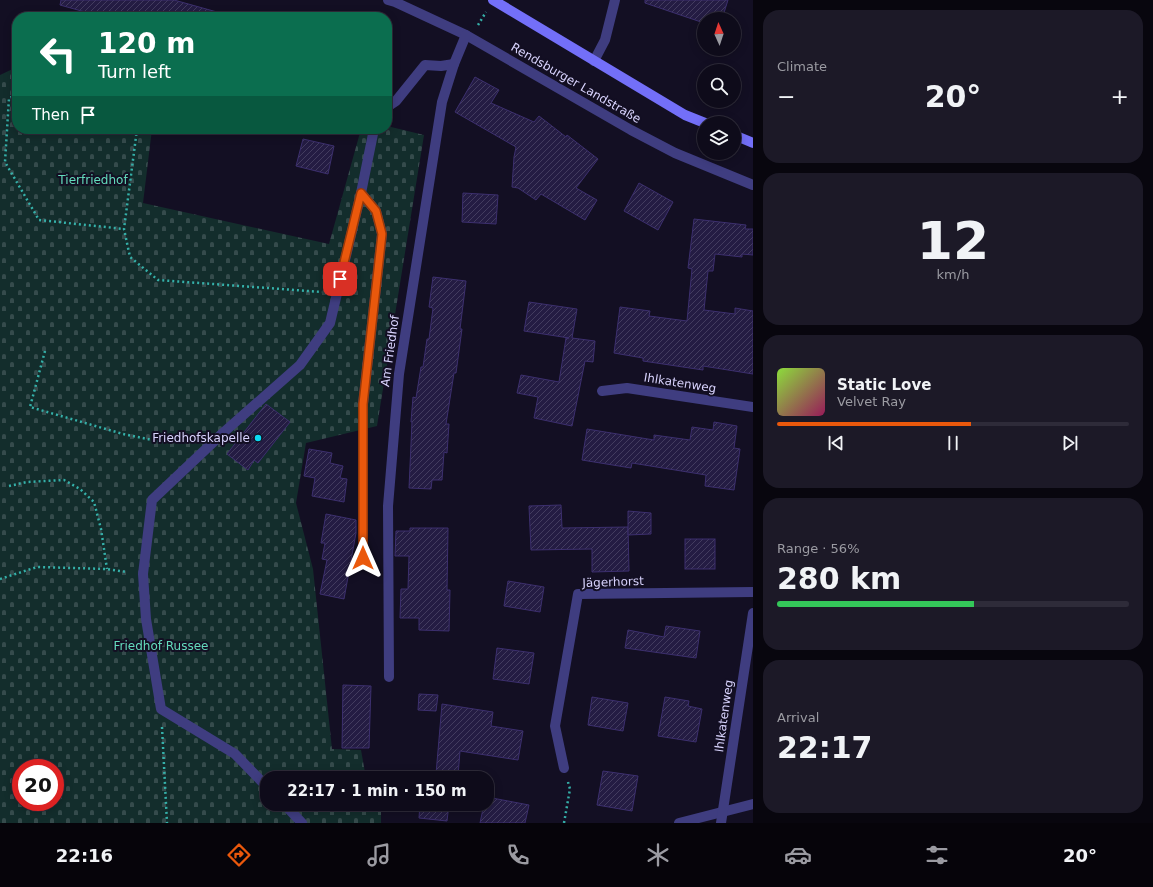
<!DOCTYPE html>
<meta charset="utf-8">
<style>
body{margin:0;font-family:"DejaVu Sans",sans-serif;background:#1c1927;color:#f1f3f6;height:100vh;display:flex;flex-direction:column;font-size:15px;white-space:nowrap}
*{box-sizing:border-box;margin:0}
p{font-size:13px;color:#9b9ba2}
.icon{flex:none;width:22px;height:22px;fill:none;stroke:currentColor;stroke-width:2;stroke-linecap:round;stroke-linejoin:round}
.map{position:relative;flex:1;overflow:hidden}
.sheet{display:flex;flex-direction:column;gap:10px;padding:10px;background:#08060e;width:400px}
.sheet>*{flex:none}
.guide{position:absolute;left:12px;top:12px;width:380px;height:122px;border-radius:16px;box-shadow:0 2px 10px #0003,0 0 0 1px #2e2b39;background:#0b6e4f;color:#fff;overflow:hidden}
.needle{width:26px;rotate:357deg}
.controls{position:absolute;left:697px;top:12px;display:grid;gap:8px}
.controls a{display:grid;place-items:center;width:44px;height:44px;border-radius:50%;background:#0e0b1a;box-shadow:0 2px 10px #0003,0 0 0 1px #2e2b39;font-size:20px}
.speed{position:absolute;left:12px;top:759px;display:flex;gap:8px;font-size:20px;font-weight:700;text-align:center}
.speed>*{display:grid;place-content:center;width:52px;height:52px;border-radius:50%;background:#0e0b1a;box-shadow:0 2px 10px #0003,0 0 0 1px #2e2b39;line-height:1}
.speed .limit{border:6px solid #d22;background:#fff;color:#111}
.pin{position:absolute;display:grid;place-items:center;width:34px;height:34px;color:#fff;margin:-17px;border-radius:8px;box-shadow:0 2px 6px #0006}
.me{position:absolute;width:44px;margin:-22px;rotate:0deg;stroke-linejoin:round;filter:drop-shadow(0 0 3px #0008)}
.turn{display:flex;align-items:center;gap:14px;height:84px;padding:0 20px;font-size:18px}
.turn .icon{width:52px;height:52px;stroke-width:2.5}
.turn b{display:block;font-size:28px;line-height:34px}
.then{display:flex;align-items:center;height:38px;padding:0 20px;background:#0003;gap:8px;font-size:15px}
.big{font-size:30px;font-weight:800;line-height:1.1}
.sheet .widget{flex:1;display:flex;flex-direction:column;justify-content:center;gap:6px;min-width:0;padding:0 14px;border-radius:16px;background:#1c1927}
.sheet .dial{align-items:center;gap:0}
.dial b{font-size:52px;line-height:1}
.song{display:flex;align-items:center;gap:12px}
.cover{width:48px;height:48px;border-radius:6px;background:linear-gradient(135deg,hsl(90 70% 55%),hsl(330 70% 35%))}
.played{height:4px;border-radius:2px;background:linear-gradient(90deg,#ea580c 55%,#2e2b39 55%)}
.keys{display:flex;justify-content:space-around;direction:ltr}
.heat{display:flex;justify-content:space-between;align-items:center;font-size:22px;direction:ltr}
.charge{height:6px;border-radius:3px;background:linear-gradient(90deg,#34c759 56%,#2e2b39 0)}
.trip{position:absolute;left:260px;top:771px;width:234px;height:40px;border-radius:16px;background:#0e0b1a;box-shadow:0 2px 10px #0003,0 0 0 1px #2e2b39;font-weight:800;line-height:40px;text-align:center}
.menu{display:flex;height:64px;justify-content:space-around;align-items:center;background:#06040a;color:#9b9ba2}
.menu .icon{width:28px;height:28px}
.menu .current{color:#ea580c}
.menu b{font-size:18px;color:#f1f3f6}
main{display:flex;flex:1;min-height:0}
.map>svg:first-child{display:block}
</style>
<main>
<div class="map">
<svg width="753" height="823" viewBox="0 0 753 823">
<defs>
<pattern id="cemetery-stones" width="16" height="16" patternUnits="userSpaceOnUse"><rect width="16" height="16" fill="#132d2c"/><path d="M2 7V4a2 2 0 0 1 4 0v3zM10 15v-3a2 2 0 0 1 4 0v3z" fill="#354b4c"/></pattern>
<pattern id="building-hatch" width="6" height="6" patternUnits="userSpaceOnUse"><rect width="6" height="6" fill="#241c43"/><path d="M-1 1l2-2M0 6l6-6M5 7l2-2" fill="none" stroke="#433c5f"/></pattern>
</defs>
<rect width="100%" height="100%" fill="#130f23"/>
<path fill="url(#cemetery-stones)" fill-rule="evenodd" d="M17,67v62h135l-9,74 186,41 32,-115h26v-3l37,9 -47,291 -71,17 -10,60 17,66 19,180 29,1 5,28h-99v26h114v19h-381v-748zM21,768h34v34h-34z"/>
<g fill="url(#building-hatch)" stroke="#3c2f6e">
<polygon points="61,0 174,0 217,12 216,17 133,17 110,11 109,17 103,17 60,5"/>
<polygon points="645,0 728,0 722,19 704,19 704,23 645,3"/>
<polygon points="475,77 499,90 491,103 534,122 539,116 566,137 567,135 598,159 576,188 597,200 585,220 541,194 536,200 518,188 512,187 514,157 516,147 455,112"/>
<polygon points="303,139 334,146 328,174 296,166"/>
<polygon points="639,183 673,202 658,230 624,211"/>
<polygon points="463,193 498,195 496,224 462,222"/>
<polygon points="694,219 746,225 745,229 753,229 753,255 742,254 742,257 715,254 713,271 708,271 704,310 735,314 735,308 753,311 753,374 703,366 703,370 643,361 643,358 614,353 620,307 650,311 649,316 687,321 692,269 688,268"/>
<polygon points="433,277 466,281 460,329 462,329 456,373 454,373 446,424 449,424 447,453 444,452 442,480 432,480 431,489 409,488 412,422 411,422 413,397 416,398 421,367 423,367 427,339 429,339 433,308 429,307"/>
<polygon points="529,302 577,309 572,338 595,341 593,362 585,361 572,426 534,418 538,397 517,393 521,375 559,382 566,338 569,338 524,331"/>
<polygon points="266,404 290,422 258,463 254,460 248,470 227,454"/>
<polygon points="714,422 737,426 734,448 740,449 734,490 705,486 706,475 632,463 631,468 582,460 587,429 654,440 654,435 690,440 692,427 713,430"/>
<polygon points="309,449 332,453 330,463 343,466 340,478 347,479 344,502 312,496 315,478 304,476"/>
<polygon points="561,505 562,528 628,527 629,571 592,572 592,549 531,550 529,506"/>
<polygon points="628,511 651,513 651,534 628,535"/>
<polygon points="326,514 356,520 356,533 344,599 320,594 327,560 322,559 325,543 321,543"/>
<polygon points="410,528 448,528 447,590 450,590 449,631 419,630 419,618 400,618 401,589 408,589 409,556 395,556 396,531 410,531"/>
<rect x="685" y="539" width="30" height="30"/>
<polygon points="508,581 544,587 540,612 504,606"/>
<polygon points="666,626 700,631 696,658 625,648 628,630 664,637"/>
<polygon points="497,648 534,653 529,684 493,679"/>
<polygon points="343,685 371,686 369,748 342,748"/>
<polygon points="419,694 438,695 436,711 418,710"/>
<polygon points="592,697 628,703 623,731 588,725"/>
<polygon points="665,697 689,701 688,706 702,709 696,742 658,736"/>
<polygon points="442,704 493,712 491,726 523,731 518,760 460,751 458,776 452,775 451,778 404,778 405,771 436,774"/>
<polygon points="603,771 638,776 632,811 597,805"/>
<polygon points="487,797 529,805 525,823 480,823 484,804 487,804"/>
<polygon points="417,804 449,804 447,821 419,818 420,804"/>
</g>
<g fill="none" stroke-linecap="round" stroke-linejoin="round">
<g stroke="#35b0a9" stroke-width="2.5" stroke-dasharray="2 3" stroke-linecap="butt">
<polyline points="478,25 486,12"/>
<polyline points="17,95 9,98 5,162 39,220 124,229"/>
<polyline points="137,129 124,229 130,257 158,280 322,292"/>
<polyline points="45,351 30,407 123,434 162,442 195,436"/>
<polyline points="9,486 27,482 64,480 80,489 94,502 101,529 107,569"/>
<polyline points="0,579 37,567 107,569 127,572"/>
<polyline points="162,727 167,823"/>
<polyline points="564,823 570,789 568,782"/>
</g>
<g stroke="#3f3d80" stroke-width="10">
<polyline points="594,61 605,40 615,0"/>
<polyline points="387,107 396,101 425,65 441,66 454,64"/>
<polyline points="363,558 363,404 382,234 376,211 361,193 374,129"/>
<polyline points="267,787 235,754 161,709 146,619 143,574 152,500 224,432 300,365 330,323 361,193"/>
<polyline points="284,804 302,823"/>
</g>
<g stroke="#3f3d80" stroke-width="10">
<polyline points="388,0 395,2 466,35 631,130 675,153 753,185"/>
<polyline points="602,391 627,388 753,407"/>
<polyline points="389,677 388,506 399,374 442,102 454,64 466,35"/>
<polyline points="564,768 555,726 578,594 753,592"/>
<polyline points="679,823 753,804"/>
<polyline points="721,823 753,613"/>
</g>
<g stroke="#736ff8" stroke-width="10">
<polyline points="493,0 685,115 705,123"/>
<polyline points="734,135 753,143"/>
</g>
</g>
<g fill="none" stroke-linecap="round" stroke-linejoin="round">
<g stroke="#983908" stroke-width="10">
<polyline id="route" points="340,279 361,193 376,211 382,234 363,404 363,558"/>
</g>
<use href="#route" stroke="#ea580c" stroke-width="7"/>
</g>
<circle fill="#0bd9f1" stroke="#130f23" stroke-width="1.5" cx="258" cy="438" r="4"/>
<g text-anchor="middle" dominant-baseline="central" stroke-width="4" stroke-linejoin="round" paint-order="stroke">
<g font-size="12" fill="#d8d3fd" stroke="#130f23">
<text transform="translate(576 83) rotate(30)">Rendsburger Landstraße</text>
<text transform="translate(390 351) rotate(-82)">Am Friedhof</text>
<text transform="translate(680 383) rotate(9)">Ihlkatenweg</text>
<text transform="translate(613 582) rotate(-2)">Jägerhorst</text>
<text transform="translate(724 716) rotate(-82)">Ihlkatenweg</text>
</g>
<g font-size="12" fill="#63dabc" stroke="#130f23">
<text x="93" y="180">Tierfriedhof</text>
<text x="161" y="646">Friedhof Russee</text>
</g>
<g font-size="12" fill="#d8d3fd" stroke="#130f23" text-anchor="end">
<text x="250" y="438">Friedhofskapelle</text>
</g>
</g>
</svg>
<div class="controls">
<a><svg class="needle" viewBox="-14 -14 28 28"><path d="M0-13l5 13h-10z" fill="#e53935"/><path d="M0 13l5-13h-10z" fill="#9b9ba2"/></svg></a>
<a><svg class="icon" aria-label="search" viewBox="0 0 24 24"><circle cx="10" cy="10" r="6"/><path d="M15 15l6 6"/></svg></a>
<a><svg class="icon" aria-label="layers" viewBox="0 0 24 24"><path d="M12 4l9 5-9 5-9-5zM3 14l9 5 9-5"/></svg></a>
</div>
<div class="speed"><div class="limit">20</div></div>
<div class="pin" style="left:340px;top:279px;background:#d93025"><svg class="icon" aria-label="arrive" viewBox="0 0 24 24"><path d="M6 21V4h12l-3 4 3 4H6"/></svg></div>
<svg class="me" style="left:363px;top:558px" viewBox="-20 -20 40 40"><path d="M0-17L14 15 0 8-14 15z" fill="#ea580c" stroke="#fff" stroke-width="4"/></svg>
<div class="trip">22:17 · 1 min · 150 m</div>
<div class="guide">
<div class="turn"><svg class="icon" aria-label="left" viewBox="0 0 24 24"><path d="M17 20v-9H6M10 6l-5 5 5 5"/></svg><div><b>120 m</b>Turn left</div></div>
<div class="then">Then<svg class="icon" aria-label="arrive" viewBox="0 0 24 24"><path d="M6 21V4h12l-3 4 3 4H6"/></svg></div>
</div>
</div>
<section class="sheet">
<div class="widget"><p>Climate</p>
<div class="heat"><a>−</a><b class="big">20°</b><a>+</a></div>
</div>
<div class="widget dial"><b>12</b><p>km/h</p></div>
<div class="widget">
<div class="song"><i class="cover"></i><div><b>Static Love</b><p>Velvet Ray</p></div></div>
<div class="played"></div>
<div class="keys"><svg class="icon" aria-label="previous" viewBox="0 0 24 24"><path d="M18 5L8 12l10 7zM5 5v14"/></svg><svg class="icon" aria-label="pause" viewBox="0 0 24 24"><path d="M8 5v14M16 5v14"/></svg><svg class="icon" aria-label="next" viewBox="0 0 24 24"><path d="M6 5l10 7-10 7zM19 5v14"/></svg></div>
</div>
<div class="widget"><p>Range · 56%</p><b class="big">280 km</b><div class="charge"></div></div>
<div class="widget"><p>Arrival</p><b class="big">22:17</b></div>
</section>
</main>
<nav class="menu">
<b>22:16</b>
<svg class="icon current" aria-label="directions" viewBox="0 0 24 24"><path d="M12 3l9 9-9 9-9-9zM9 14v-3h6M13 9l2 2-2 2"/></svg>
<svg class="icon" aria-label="music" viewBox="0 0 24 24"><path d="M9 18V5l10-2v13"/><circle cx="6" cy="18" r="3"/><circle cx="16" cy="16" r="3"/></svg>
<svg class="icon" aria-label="phone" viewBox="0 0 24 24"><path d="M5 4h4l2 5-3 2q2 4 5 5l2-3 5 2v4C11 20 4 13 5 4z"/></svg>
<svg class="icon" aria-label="climate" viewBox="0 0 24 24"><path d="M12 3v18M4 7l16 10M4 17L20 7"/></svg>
<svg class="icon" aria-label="car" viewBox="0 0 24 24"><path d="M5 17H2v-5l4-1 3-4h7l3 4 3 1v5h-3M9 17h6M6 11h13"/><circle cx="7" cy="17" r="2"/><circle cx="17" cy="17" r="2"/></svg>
<svg class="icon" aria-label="filters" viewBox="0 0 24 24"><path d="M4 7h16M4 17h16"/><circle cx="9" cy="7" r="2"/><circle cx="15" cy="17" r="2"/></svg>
<b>20°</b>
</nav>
